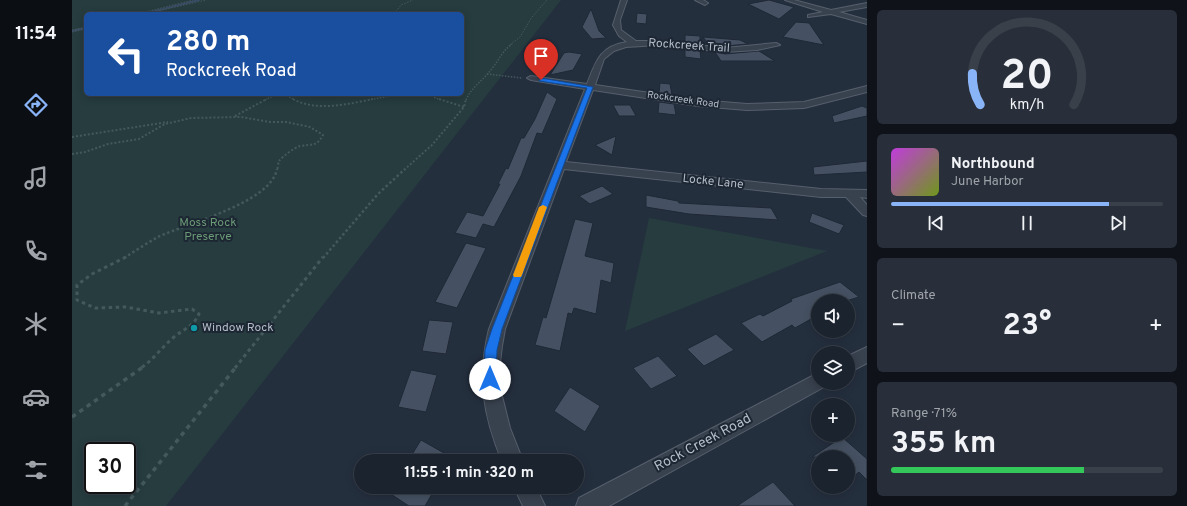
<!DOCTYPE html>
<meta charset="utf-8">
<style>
body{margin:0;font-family:Overpass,sans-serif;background:#282f3a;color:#f1f3f6;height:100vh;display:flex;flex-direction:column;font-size:15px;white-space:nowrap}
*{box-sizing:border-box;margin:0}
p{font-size:13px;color:#a0a4aa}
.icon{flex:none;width:22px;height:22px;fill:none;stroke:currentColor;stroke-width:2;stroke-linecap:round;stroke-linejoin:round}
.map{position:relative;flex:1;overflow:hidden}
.side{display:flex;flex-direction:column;gap:10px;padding:10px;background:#0f1319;width:320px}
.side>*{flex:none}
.hud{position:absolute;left:12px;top:12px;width:380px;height:84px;border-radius:6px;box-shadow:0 2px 10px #0003,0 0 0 1px #39404a;background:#1a4fa0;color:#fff;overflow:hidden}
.fabs{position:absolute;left:739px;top:294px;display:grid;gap:8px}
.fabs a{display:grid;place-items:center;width:44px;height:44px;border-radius:50%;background:#1b232e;box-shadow:0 2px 10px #0003,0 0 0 1px #39404a;font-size:20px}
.speed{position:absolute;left:12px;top:442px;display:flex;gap:8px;font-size:20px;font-weight:700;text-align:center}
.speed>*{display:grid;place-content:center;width:52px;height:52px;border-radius:50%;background:#1b232e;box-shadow:0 2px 10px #0003,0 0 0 1px #39404a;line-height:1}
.speed .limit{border:2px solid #111;border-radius:6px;background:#fff;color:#111}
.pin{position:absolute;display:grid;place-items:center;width:34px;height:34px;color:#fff;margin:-41px -17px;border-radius:50% 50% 50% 0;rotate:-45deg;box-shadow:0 0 4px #0007}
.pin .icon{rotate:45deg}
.me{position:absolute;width:44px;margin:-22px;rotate:0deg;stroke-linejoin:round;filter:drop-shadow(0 0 3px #0008)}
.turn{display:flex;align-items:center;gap:14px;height:84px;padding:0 16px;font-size:18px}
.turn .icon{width:52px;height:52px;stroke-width:2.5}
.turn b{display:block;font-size:28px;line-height:34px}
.big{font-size:30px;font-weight:700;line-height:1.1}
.side .widget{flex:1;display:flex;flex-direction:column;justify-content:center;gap:6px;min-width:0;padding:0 14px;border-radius:6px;background:#282f3a}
.side .dial{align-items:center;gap:0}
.dial svg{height:104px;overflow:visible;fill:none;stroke:#39404a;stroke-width:7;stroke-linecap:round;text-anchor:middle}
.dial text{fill:#f1f3f6;stroke:none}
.song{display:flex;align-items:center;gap:12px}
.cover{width:48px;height:48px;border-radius:6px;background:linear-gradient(135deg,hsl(290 70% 55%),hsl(80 70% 35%))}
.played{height:4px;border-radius:2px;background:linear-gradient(90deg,#8ab4f8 80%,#39404a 80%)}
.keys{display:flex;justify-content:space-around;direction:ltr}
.heat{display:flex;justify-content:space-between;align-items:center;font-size:22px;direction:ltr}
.charge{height:6px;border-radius:3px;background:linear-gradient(90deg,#34c759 71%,#39404a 0)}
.trip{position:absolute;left:282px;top:454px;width:230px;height:40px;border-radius:20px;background:#1b232e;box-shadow:0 2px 10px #0003,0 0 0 1px #39404a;font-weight:700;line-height:40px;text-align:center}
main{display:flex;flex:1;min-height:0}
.dock{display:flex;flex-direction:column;width:72px;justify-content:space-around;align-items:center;background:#0b0e12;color:#a0a4aa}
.dock .icon{width:28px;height:28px}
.dock .current{color:#8ab4f8}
.dock b{font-size:18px;color:#f1f3f6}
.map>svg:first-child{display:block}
</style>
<main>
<nav class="dock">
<b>11:54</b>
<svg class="icon current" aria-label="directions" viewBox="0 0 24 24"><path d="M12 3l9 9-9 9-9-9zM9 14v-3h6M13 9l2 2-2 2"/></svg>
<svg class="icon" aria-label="music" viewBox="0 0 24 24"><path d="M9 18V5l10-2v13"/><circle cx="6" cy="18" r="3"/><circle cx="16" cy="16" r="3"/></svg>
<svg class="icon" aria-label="phone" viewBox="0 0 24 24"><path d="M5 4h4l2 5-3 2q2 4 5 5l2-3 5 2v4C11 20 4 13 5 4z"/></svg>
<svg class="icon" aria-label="climate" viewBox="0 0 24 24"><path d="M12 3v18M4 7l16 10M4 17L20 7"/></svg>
<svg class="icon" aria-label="car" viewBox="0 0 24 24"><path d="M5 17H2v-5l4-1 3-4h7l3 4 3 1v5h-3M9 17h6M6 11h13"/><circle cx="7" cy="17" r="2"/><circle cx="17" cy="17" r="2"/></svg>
<svg class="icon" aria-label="filters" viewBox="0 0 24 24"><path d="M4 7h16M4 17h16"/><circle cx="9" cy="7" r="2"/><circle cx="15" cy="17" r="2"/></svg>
</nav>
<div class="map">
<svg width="795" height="506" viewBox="0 0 795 506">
<rect width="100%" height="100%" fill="#242f3e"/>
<g fill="#263c3f" fill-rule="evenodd">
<path d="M0,0h489l-395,506h-94zM14,14h376v80h-376zM21,451h34v34h-34z"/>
<polygon points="577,218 755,251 553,331"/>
</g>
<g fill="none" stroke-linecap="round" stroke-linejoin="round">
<g stroke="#394c67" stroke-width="2">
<polyline points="71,14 127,0"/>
<polyline points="0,31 14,28"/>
</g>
</g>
<g fill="#455162" stroke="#1f2835">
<polygon points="697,0 722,7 707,19 676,4"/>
<polygon points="519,9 527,31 534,38 520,39 510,27"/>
<polygon points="565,13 575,14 574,24 564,23"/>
<polygon points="724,22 737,23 752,45 711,37"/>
<polygon points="613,35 628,36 628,44 613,42"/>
<polygon points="631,37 668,40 676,44 653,46 637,45"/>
<polygon points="613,49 628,51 629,59 613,57"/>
<polygon points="687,51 703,61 649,61 643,52 653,54"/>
<polygon points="497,52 510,54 501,70 478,75 492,53"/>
<polygon points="588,83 598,84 600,95 587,93"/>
<polygon points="475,92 485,99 470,134 465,133 449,176 422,227 411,224 404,238 383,233 395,212 411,216 428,184 426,184 434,168 436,169 449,138 452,138 463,119"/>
<polygon points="587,102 602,104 604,115 586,113"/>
<polygon points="541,105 558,105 564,116 547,116"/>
<polygon points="790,106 795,108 795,116 762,123 760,116"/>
<polygon points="544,136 540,155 523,145"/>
<polygon points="795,161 795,172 742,175 741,167"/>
<polygon points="530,186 541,194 518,204 507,196"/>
<polygon points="574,195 606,201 607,203 699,208 706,220 617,214 574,207"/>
<polygon points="740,213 772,225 767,234 737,222"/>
<polygon points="503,219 521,223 513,256 542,263 539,283 529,280 524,314 502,308 500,314 496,313 488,351 463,345 471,317 474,318"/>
<polygon points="394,243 414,248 385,308 363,302"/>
<polygon points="768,282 787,297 774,301 746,301 746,315 723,328 720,325 690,342 669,323 688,314 691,316 720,301 719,299"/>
<polygon points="357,320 381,322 374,354 350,351"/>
<polygon points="644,334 662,350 632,366 615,349"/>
<polygon points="586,356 605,376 579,389 561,368"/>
<polygon points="339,370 365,375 354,412 326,407"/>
<polygon points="498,387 528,406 513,432 482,411"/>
<polygon points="770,437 795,459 795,480 787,472 776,481 776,457 740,457"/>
<polygon points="349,440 386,461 336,461"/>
<polygon points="701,482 723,506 665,506"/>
<polygon points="308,487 364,487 353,506 337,506"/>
</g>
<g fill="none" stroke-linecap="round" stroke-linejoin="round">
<g stroke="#565f6c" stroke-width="2">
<g id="minor">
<path d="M549,0h6l-7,20 1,10 15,11h23l66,7 51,-5 4,2 -23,5 -32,2 -66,-7 -33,2 -12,4 -10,8 -9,26 103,15 49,4 57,-2 63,-16v6l-63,16 -57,2 -49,-4 -105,-16 -27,72 255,27 46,1v8l-7,-1 7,8v11l-4,-1 -17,-18h-25l-257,-28 -59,160 -3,17 -2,17 2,33 8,32 13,33h-21c-19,-46 -25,-83 -13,-132l96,-240 -54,-9 -4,-2 4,-2 56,8c9,-23 13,-38 40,-42l-8,-6 -6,-11z"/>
<polygon points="623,0 631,0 636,3 633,5"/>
<polygon points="713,0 722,0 759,10 795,3 795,7 767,12 795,20 795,24 759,14 736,17 736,15 751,12"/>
<polygon points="795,347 795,363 776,373 776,356"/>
<polygon points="746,373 746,383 754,383 752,387 537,506 504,506 507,498"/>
<polygon points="442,487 464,487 473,506 451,506"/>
</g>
</g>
<g stroke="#44595c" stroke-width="1" stroke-dasharray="1.5 1.5" stroke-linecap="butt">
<polyline points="65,14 121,0"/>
<polyline points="73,14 134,0"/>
<polyline points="322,14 329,5 341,0"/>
<polyline points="0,30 14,27"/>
<polyline points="0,32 14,29"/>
<polyline points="438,45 448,37 460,17 475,0"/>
</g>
<g stroke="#44595c" stroke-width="1.5" stroke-dasharray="1.5 1.5" stroke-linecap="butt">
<polyline points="415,74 450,78"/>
<polyline points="212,94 223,100"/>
<polyline points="362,94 363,98 370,100"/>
<polyline points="193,100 205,94"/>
<polyline points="296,100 330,94"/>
<path d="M394,100c5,-12 16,-19 24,-29 8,-9 12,-20 22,-27"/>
</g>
<g stroke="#44595c" stroke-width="2" stroke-dasharray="2 2" stroke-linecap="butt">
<path d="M221,99c23,13 56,5 80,0"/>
<polyline points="367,99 392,107"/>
<polyline points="163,116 195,99"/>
<polyline points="0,137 96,122"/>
<path d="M0,154l13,-2 23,-8 31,-5 26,-15 26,-6 50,-1 29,5h16l24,5 13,8c-6,12 -12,9 -23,11 -6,2 -17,10 -21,15 -1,2 -1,7 -2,9"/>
<polyline points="332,170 360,145 392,107 394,99"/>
</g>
<g stroke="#44595c" stroke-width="2.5" stroke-dasharray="2.5 2.5" stroke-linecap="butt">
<path d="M52,258c11,-7 23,-15 34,-21 29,-14 113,-34 119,-68"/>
<polyline points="251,258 306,194 333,169"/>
</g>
<g stroke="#44595c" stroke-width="3" stroke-dasharray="3.5 3.5" stroke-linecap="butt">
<path d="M54,257l-34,17 -15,11v15l18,8 31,-1 33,6 33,-4 7,5c-7,14 -14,14 -25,23 -12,10 -20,22 -33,31"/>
<polyline points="163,368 251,257"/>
</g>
<g stroke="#44595c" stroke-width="3.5" stroke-dasharray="4.5 4.5" stroke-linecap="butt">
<polyline points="0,417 71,367"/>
<polyline points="53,506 164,367"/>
</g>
<use href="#minor" fill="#38414e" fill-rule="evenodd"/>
</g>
<polygon fill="#1a73e8" stroke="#114b97" points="469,78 521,87 430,329 425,350 424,379 422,383 418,385 414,383 412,379 413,350 420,329 515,88 467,81"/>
<polygon fill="#f59e0b" points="471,205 475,207 450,275 449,277 442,277 441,275 467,207"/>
<circle fill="#0f9aa8" stroke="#1d2633" stroke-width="1.5" cx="122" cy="328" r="4"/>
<g text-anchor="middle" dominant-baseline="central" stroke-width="4" stroke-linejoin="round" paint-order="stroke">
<g font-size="10" fill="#b4bcc9" stroke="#1d2633">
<text transform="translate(611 100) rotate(8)">Rockcreek Road</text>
</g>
<g font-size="12" fill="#b4bcc9" stroke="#1d2633">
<text transform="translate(617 46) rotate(4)">Rockcreek Trail</text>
<text transform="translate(641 182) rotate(6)">Locke Lane</text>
</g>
<g font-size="12" fill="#6b9a76" stroke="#1d2633">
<text x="136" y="223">Moss Rock<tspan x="136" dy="14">Preserve</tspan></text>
</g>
<g font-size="12" fill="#b4bcc9" stroke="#1d2633" text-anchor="start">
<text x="130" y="328">Window Rock</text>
</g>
<g font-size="14" fill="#b4bcc9" stroke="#1d2633">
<text transform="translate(631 443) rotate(-28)">Rock Creek Road</text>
</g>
</g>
</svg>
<div class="fabs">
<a><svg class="icon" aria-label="sound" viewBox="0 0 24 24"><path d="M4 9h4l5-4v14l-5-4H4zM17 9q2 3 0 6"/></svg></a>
<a><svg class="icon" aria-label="layers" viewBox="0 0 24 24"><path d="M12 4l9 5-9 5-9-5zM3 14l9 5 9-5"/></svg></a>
<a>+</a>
<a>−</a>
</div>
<div class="speed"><div class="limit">30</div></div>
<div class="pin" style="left:469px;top:80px;background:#d93025"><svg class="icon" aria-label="arrive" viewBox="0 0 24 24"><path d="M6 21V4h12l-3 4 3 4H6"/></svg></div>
<svg class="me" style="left:418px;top:379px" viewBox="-20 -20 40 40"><circle r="19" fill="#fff"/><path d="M0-13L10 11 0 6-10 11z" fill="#1a73e8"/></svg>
<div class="trip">11:55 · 1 min · 320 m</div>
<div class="hud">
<div class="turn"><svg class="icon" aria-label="left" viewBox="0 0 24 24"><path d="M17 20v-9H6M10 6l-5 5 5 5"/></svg><div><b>280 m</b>Rockcreek Road</div></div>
</div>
</div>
<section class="side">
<div class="widget dial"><svg viewBox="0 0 100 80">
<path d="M14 69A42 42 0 1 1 86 69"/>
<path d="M14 69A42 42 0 0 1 8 45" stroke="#8ab4f8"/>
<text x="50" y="56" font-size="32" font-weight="700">20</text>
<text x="50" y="72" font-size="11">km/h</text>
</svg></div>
<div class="widget">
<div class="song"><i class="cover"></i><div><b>Northbound</b><p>June Harbor</p></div></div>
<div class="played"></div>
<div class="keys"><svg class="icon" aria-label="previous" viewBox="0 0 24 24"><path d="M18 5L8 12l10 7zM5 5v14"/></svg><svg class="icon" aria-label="pause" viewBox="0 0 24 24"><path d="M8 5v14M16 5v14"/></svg><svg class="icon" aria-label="next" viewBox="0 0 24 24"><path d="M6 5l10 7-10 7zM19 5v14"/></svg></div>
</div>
<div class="widget"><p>Climate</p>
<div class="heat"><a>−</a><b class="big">23°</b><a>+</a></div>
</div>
<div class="widget"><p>Range · 71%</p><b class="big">355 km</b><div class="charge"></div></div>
</section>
</main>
